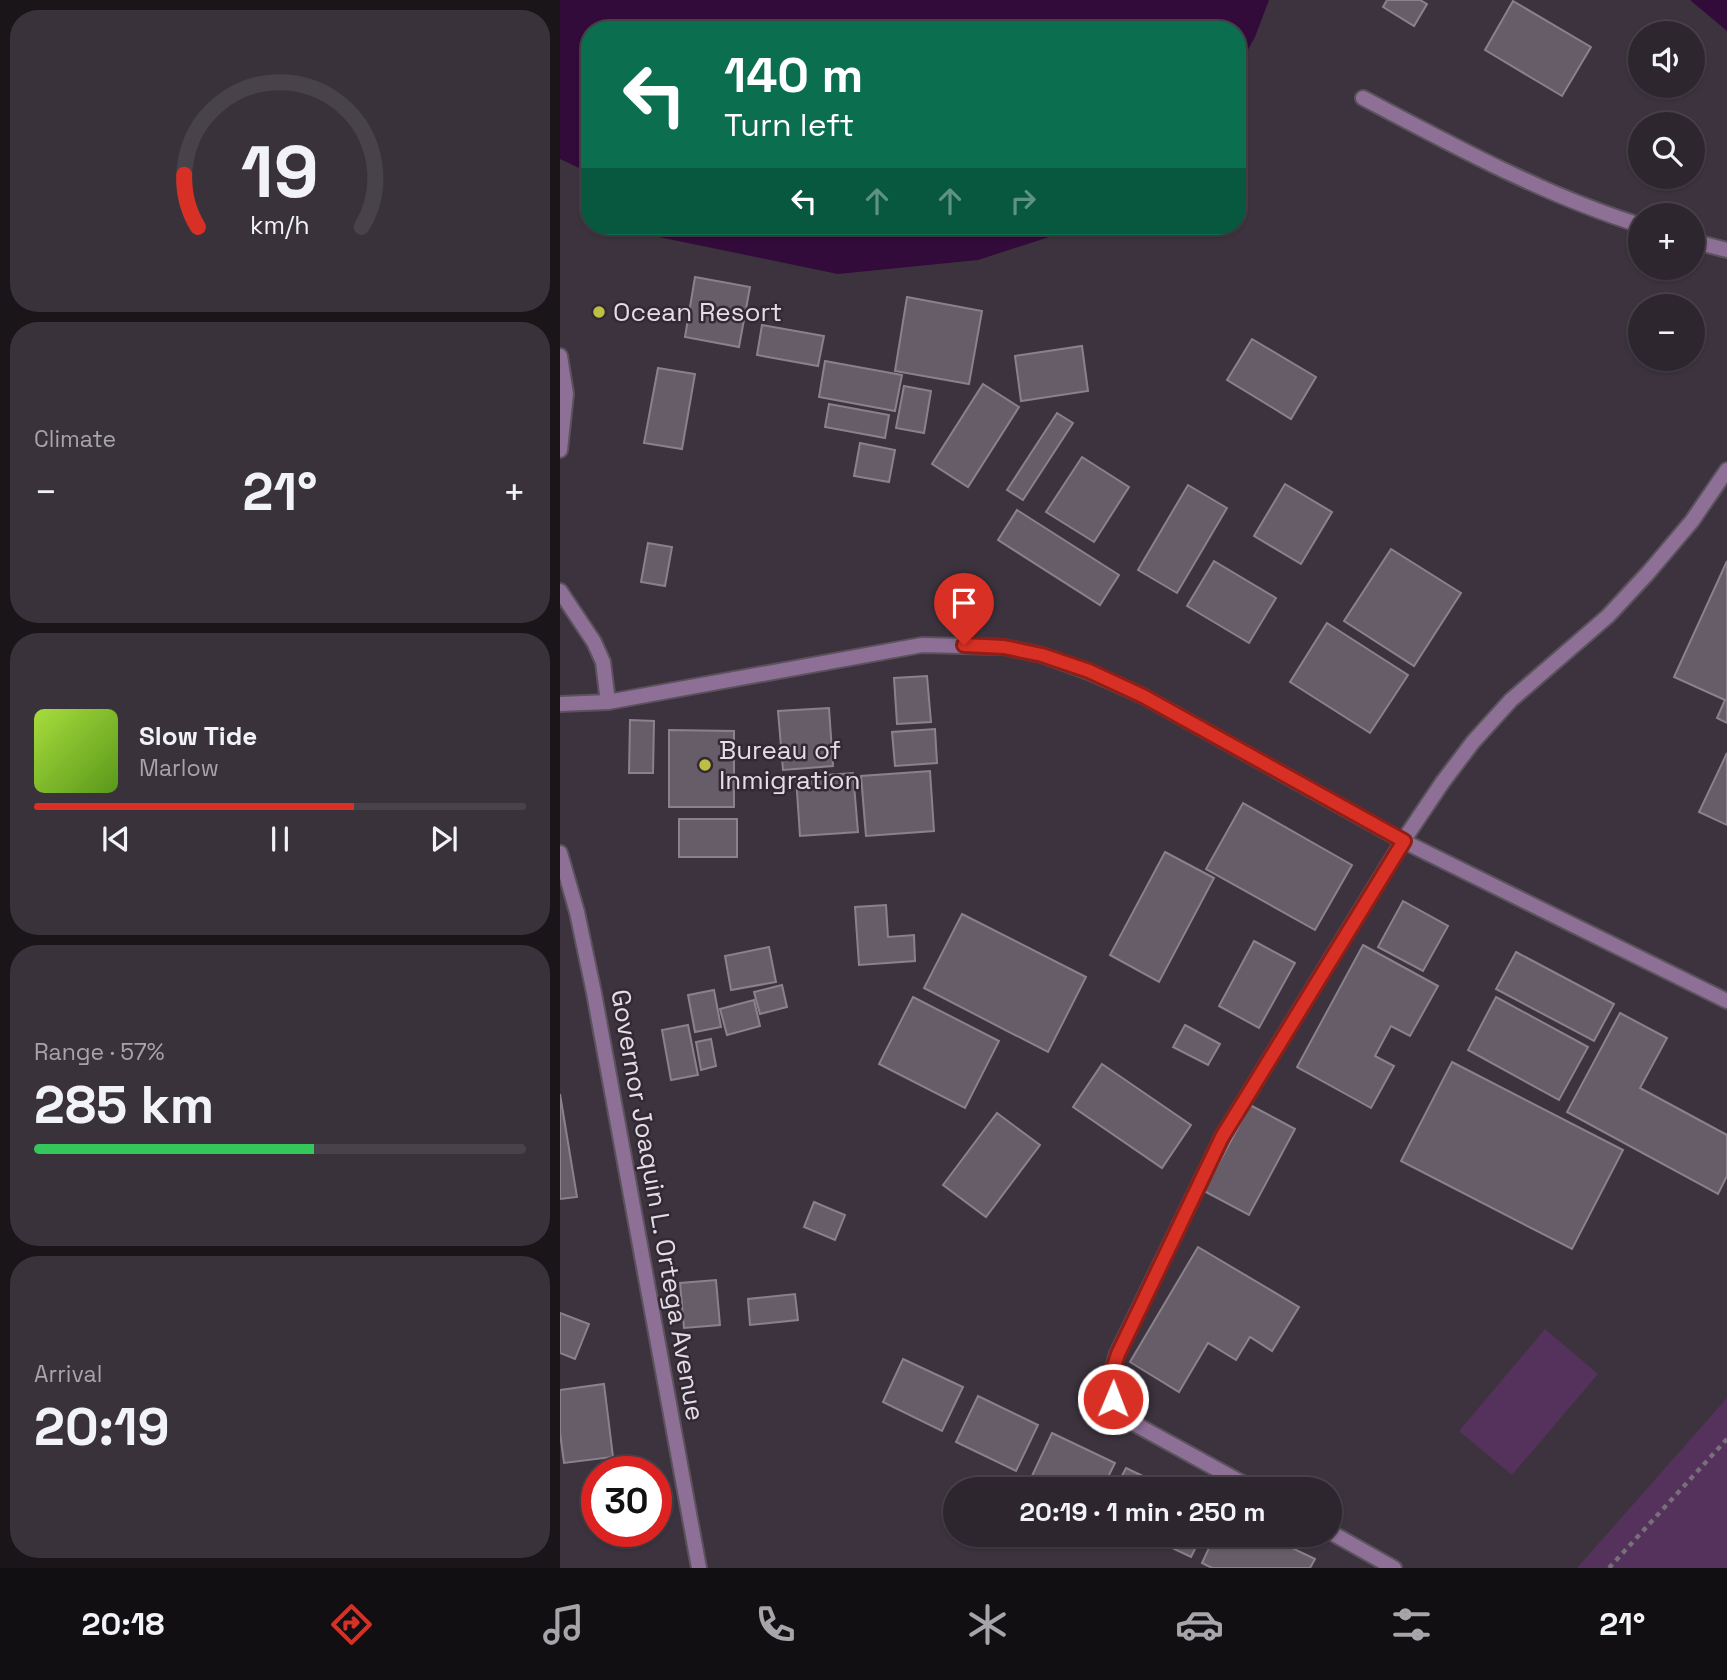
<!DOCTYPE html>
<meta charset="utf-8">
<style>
body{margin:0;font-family:"Space Grotesk",sans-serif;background:#39323a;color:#f1f3f6;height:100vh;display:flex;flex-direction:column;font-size:26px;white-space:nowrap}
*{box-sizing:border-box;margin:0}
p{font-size:23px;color:#a7a5aa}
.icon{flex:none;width:38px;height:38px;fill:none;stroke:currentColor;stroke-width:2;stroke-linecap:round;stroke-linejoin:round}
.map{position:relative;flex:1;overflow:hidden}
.drawer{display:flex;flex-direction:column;gap:10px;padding:10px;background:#191519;width:560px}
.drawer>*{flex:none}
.banner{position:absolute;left:21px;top:21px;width:665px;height:214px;border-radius:28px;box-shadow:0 2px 5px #0004,0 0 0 2px #48434a;background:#0b6e4f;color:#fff;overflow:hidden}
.buttons{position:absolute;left:1068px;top:21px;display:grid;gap:14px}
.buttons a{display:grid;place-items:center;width:77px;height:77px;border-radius:50%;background:#2d262e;box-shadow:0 2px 5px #0004,0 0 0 2px #48434a;font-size:35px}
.speed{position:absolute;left:21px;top:1456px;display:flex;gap:14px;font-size:35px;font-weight:700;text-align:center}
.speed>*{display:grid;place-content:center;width:91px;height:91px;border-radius:50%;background:#2d262e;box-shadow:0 2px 5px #0004,0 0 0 2px #48434a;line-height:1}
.speed .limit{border:10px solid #d22;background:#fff;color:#111}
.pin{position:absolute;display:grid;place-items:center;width:60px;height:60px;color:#fff;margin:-72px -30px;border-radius:50% 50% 50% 0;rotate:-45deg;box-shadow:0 0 7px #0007}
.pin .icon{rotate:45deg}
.me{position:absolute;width:77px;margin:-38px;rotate:1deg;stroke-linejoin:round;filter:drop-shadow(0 0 5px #0008)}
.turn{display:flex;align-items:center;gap:24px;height:147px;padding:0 28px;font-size:32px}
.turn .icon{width:91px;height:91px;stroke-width:2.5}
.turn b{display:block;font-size:49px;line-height:60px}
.lanes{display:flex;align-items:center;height:66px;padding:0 28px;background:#0003;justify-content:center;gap:35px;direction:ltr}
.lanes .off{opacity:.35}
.big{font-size:52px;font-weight:700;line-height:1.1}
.drawer .tile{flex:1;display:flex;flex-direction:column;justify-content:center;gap:10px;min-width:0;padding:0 24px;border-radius:28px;background:#39323a}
.drawer .dial{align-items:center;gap:0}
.dial svg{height:182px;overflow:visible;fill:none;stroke:#48434a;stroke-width:7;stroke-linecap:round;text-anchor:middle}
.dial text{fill:#f1f3f6;stroke:none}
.song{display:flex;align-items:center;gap:21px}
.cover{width:84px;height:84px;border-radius:10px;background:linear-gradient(135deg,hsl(80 70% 55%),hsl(90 70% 35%))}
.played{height:7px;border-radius:4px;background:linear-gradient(90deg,#d93025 65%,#48434a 65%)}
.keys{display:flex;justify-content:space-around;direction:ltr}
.heat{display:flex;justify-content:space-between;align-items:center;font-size:38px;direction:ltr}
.charge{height:10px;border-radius:5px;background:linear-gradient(90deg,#34c759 57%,#48434a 0)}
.trip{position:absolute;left:383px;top:1477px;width:399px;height:70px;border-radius:35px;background:#2d262e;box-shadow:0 2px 5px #0004,0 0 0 2px #48434a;font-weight:700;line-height:70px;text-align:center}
.dock{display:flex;height:112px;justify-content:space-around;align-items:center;background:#120f12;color:#a7a5aa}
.dock .icon{width:49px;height:49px}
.dock .current{color:#d93025}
.dock b{font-size:32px;color:#f1f3f6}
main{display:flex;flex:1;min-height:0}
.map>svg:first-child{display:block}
</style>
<main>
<section class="drawer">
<div class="tile dial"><svg viewBox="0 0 100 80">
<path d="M14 69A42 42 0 1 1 86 69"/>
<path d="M14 69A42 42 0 0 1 8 46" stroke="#d93025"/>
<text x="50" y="56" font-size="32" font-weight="700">19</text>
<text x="50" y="72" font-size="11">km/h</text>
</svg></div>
<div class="tile"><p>Climate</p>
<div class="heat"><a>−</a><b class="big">21°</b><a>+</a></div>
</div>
<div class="tile">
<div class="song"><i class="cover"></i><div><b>Slow Tide</b><p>Marlow</p></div></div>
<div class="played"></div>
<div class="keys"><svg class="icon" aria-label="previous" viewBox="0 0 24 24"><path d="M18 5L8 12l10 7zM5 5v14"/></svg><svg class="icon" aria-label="pause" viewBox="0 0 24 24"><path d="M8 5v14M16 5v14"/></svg><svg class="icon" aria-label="next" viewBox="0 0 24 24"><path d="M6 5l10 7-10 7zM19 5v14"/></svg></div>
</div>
<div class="tile"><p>Range · 57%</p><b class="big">285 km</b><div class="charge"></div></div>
<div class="tile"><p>Arrival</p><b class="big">20:19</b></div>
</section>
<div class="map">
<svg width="1167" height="1568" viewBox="0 0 1167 1568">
<rect width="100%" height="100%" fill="#3c333e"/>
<g fill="#54325c">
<polygon points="985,1329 1038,1374 952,1475 899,1431"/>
<polygon points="1167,1398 1167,1568 1017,1568"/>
</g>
<g fill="#320b3b">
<polygon points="0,0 709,0 695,37 677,69 677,30 30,30 30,173 0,159"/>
<polygon points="1130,0 1167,0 1167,31"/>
<polygon points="67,226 523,226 418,260 278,274 65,230"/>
</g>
<g fill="#675d69" stroke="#8b808d" stroke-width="2">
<polygon points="827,0 860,0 867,4 854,26 823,7"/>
<polygon points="953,1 1031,47 1002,96 925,50"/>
<polygon points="135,277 190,287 179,347 125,337"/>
<polygon points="347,297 422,311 409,384 335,371"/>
<polygon points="202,325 264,336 258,366 197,355"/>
<polygon points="692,339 756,377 731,419 667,380"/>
<polygon points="522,346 528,391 461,401 455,356"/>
<polygon points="265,361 342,375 335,411 259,397"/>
<polygon points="98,368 135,374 122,449 84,443"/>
<polygon points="423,384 459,407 408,487 372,464"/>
<polygon points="344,386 371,391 364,433 336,428"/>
<polygon points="269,404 329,415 325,438 265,427"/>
<polygon points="497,413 513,423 463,500 447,490"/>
<polygon points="300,443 335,450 329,482 294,476"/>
<polygon points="522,457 569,487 534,542 486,512"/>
<polygon points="725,484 772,512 741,564 694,536"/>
<polygon points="628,485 667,508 617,593 578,570"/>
<polygon points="457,510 559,575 540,605 438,540"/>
<polygon points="88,543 112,547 105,586 81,582"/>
<polygon points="831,549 901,593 854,666 784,621"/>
<polygon points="654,561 716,598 689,643 627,606"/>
<polygon points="1167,561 1167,723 1157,718 1165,700 1114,677"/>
<polygon points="767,623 848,675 810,733 730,682"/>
<polygon points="367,676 371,722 337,724 334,678"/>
<polygon points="269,708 273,766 223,770 218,711"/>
<polygon points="70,720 94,721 93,773 69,773"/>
<polygon points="375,729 377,763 335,766 332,732"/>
<polygon points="109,730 174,731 174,807 109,807"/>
<polygon points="1167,753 1167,825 1139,812"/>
<polygon points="370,771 374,831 306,836 301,776"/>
<polygon points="293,773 298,832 240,836 236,777"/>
<polygon points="683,803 792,865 755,930 646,869"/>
<rect x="119" y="819" width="58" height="38"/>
<polygon points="605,852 654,878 599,982 550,955"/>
<polygon points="843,901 888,926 863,971 818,947"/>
<polygon points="326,905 328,937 354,935 355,961 299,965 295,907"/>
<polygon points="402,914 526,977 488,1052 364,988"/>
<polygon points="694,941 735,963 699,1028 659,1006"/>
<polygon points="803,945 878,986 850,1036 831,1026 815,1056 834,1066 811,1108 737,1067"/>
<polygon points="209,947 216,982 171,990 165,956"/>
<polygon points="956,952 1054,1004 1034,1041 936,989"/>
<polygon points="222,985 227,1007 200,1014 194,992"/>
<polygon points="154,990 161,1027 135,1032 128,995"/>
<polygon points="353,997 439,1041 405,1108 319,1064"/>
<polygon points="936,997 1028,1047 999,1100 908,1050"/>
<polygon points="194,1000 200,1026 167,1035 160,1009"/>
<polygon points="1060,1013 1107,1038 1080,1088 1167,1135 1167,1176 1158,1194 1007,1112"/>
<polygon points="128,1025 138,1075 111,1080 102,1030"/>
<polygon points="625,1025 660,1044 648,1065 613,1047"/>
<polygon points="151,1039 156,1066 141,1070 136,1042"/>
<polygon points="892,1062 1063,1150 1012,1249 841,1161"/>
<polygon points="542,1064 631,1125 602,1168 513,1107"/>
<polygon points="0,1094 17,1197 0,1199"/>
<polygon points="690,1105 735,1129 689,1215 644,1191"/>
<polygon points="437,1113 480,1145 426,1217 383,1185"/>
<polygon points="254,1202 285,1215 275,1240 244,1227"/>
<polygon points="638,1247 739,1307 712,1351 690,1337 676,1360 648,1343 619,1392 570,1362"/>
<polygon points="156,1280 160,1325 124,1328 120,1283"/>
<polygon points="235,1294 238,1320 190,1325 188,1299"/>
<polygon points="0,1313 29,1324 15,1359 0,1353"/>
<polygon points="343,1359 403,1387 382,1431 323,1402"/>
<polygon points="44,1384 53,1457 4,1463 0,1433 0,1390"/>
<polygon points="418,1396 478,1425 456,1471 396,1442"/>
<polygon points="492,1433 555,1463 542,1489 494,1489 471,1478"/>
<polygon points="566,1468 610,1489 555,1489"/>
<polygon points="585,1535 642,1535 631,1557"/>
<polygon points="655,1535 705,1535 755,1559 750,1568 652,1568 642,1563"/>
</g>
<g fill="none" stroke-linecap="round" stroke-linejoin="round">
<g stroke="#5a525c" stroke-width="18">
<g id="service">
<polyline points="0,356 6,394 0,450"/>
<polyline points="0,591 34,642 43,662 48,702"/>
</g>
</g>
<g stroke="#5a525c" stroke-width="18">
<g id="minor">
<path d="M803,98c90,47 180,97 277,127"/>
<polyline points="1132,241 1167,250"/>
<polyline points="0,704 48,702 362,645 444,647 482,655 529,672 583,696 843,841 1167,1001"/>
<path d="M693,1489l-120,-66c-25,-22 -26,-39 -16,-69l105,-217 181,-296 39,-58 31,-41 38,-42 97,-84 40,-43 44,-52 35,-51"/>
<polyline points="770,1532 834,1568"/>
</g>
</g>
<g stroke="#5a525c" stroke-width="18">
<polyline id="tertiary" points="0,853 17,912 34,993 139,1568"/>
</g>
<polyline stroke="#776f79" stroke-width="4.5" stroke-dasharray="5 5" stroke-linecap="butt" points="1049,1568 1167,1439"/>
<use href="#service" stroke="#8e6f96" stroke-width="14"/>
<use href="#minor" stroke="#8e6f96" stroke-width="14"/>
<use href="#tertiary" stroke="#8e6f96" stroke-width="14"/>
</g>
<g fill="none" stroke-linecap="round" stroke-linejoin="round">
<g stroke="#8d1f18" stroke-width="18">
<polyline id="route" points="404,645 444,647 482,655 529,671 583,696 844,841 662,1137 558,1354 551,1376 553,1399"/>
</g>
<use href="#route" stroke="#d93025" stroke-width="12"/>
</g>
<g fill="#bebf42" stroke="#322934" stroke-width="2.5">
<circle cx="39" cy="312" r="7"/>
<circle cx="145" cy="765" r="7"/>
</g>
<g text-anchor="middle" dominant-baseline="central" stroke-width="5" stroke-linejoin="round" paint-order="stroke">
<g font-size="26" fill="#e3dde5" stroke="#322934" text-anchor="start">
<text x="53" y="312">Ocean Resort</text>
<text x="159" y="750">Bureau of<tspan x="159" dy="30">Inmigration</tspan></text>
</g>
<g font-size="26" fill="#e3dde5" stroke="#322934">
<text transform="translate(98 1205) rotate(80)">Governor Joaquin L. Ortega Avenue</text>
</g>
</g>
</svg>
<div class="buttons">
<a><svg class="icon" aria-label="sound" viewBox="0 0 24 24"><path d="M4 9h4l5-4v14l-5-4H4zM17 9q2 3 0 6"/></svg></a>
<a><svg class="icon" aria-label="search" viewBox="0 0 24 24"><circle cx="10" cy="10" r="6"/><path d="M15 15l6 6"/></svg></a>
<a>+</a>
<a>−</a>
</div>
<div class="speed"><div class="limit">30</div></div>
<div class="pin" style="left:404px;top:645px;background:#d93025"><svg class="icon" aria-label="arrive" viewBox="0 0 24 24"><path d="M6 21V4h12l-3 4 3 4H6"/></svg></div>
<svg class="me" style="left:553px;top:1399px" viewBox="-20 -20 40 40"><circle r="17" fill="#d93025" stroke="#fff" stroke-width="3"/><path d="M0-11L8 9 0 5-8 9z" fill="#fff"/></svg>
<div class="trip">20:19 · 1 min · 250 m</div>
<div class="banner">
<div class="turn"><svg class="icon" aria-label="left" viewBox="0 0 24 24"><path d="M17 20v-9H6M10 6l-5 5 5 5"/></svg><div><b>140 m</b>Turn left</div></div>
<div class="lanes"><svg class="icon" aria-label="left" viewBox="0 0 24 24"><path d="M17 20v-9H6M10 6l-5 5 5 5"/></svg><svg class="icon off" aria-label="ahead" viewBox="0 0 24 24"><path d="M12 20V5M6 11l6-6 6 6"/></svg><svg class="icon off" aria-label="ahead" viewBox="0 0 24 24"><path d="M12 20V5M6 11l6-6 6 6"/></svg><svg class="icon off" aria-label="right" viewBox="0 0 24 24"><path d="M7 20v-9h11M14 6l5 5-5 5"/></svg></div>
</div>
</div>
</main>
<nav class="dock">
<b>20:18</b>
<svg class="icon current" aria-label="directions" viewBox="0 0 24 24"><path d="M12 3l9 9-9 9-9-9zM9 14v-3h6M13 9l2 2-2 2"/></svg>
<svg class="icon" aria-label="music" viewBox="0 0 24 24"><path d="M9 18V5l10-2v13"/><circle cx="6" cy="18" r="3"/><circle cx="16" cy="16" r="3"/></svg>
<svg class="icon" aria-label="phone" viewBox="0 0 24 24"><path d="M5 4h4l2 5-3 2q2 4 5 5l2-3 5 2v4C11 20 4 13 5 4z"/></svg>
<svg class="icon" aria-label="climate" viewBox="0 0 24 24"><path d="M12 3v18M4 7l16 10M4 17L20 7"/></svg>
<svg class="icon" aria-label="car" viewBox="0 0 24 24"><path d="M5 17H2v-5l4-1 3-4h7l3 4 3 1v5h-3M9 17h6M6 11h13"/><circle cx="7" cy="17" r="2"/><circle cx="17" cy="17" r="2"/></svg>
<svg class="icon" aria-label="filters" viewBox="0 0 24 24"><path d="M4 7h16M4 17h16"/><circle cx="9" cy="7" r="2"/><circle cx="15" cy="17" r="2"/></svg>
<b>21°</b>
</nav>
